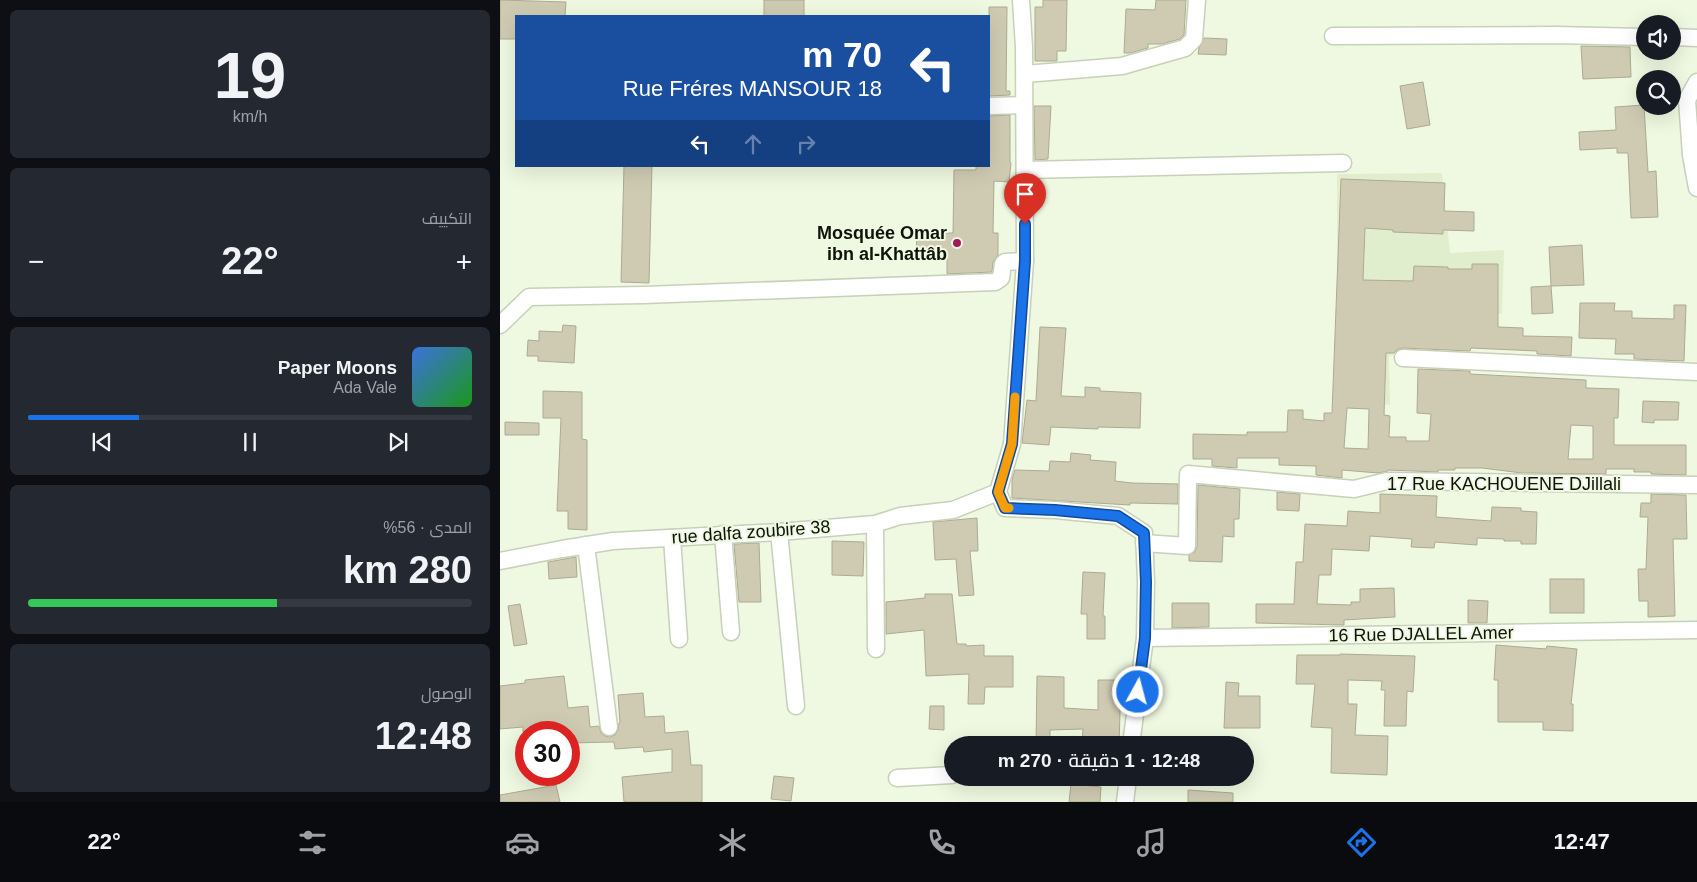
<!DOCTYPE html>
<html lang="ar">
<meta charset="utf-8">
<style>
body{margin:0;font-family:Helvetica,Cairo,sans-serif;background:#242831;color:#f1f3f6;direction:rtl;height:100vh;display:flex;flex-direction:column;font-size:19px;white-space:nowrap}
*{box-sizing:border-box;margin:0}
p{font-size:16px;color:#9ea1a6}
.icon{flex:none;width:28px;height:28px;fill:none;stroke:currentColor;stroke-width:2;stroke-linecap:round;stroke-linejoin:round}
.map{position:relative;flex:1;overflow:hidden;direction:ltr}
.details{display:flex;flex-direction:column;gap:10px;padding:10px;background:#0d0f14;width:500px}
.details>*{flex:none}
.top-card{position:absolute;left:15px;top:15px;width:475px;height:152px;border-radius:0px;box-shadow:0 5px 20px #0002;direction:rtl;background:#1a4fa0;color:#fff;overflow:hidden}
.fabs{position:absolute;left:1136px;top:15px;display:grid;gap:10px}
.fabs a{display:grid;place-items:center;width:45px;height:45px;border-radius:50%;background:#171b24;box-shadow:0 5px 20px #0002;font-size:25px}
.speed{position:absolute;left:15px;top:721px;display:flex;gap:10px;font-size:25px;font-weight:700;text-align:center}
.speed>*{display:grid;place-content:center;width:65px;height:65px;border-radius:50%;background:#171b24;box-shadow:0 5px 20px #0002;line-height:1}
.speed .limit{border:8px solid #d22;background:#fff;color:#111}
.pin{position:absolute;display:grid;place-items:center;width:42px;height:42px;color:#fff;margin:-51px -21px;border-radius:50% 50% 50% 0;rotate:-45deg;box-shadow:0 0 5px #0007}
.pin .icon{rotate:45deg}
.me{position:absolute;width:55px;margin:-28px;rotate:7deg;stroke-linejoin:round;filter:drop-shadow(0 0 4px #0008)}
.turn{display:flex;align-items:center;gap:18px;height:105px;padding:0 25px;font-size:22px}
.turn .icon{width:65px;height:65px;stroke-width:2.5}
.turn b{display:block;font-size:35px;line-height:42px}
.lanes{display:flex;align-items:center;height:48px;padding:0 25px;background:#0003;justify-content:center;gap:25px;direction:ltr}
.lanes .off{opacity:.35}
.big{font-size:38px;font-weight:600;line-height:1.1}
.details .widget{flex:1;display:flex;flex-direction:column;justify-content:center;gap:8px;min-width:0;padding:0 18px;border-radius:8px;background:#242831}
.details .dial{align-items:center;gap:0}
.dial b{font-size:65px;line-height:1}
.song{display:flex;align-items:center;gap:15px}
.cover{width:60px;height:60px;border-radius:8px;background:linear-gradient(135deg,hsl(220 70% 55%),hsl(120 70% 35%))}
.played{height:5px;border-radius:2px;background:linear-gradient(90deg,#1a73e8 25%,#363941 25%)}
.keys{display:flex;justify-content:space-around;direction:ltr}
.heat{display:flex;justify-content:space-between;align-items:center;font-size:28px;direction:ltr}
.charge{height:8px;border-radius:4px;background:linear-gradient(90deg,#34c759 56%,#363941 0)}
.trip{position:absolute;left:444px;top:736px;width:310px;height:50px;border-radius:25px;background:#171b24;box-shadow:0 5px 20px #0002;font-weight:600;line-height:50px;text-align:center;direction:rtl}
.tabs{display:flex;height:80px;justify-content:space-around;align-items:center;background:#090b0e;color:#9ea1a6}
.tabs .icon{width:35px;height:35px}
.tabs .current{color:#1a73e8}
.tabs b{font-size:22px;color:#f1f3f6}
main{display:flex;flex:1;min-height:0}
.map>svg:first-child{display:block}
</style>
<main>
<div class="map">
<svg width="1197" height="802" viewBox="0 0 1197 802">
<rect width="100%" height="100%" fill="#eff9e1"/>
<polygon fill="#e1eece" points="942,173 950,253 1004,250 1002,314 917,310 919,352 889,356 890,405 837,399 837,174"/>
<g fill="#cfcbb3" stroke="#adaa92" fill-rule="evenodd">
<polygon points="0,0 66,2 65,16 16,16 16,39 0,39"/>
<rect x="264" y="0" width="40" height="16"/>
<polygon points="543,0 567,0 566,51 557,51 557,61 535,61 535,7 543,7"/>
<polygon points="656,0 686,0 684,35 680,39 662,44 648,44 648,48 630,53 624,53 626,9 655,10"/>
<polygon points="489,7 507,7 506,91 510,91 510,95 489,96"/>
<polygon points="704,38 727,39 726,55 698,54 699,48"/>
<polygon points="1081,46 1130,47 1131,77 1083,79"/>
<polygon points="923,82 930,125 907,129 900,86"/>
<polygon points="1144,105 1148,172 1156,171 1158,217 1131,218 1128,153 1117,153 1117,148 1080,150 1079,132 1116,130 1115,107"/>
<polygon points="534,106 551,106 548,159 535,160"/>
<polygon points="510,115 510,162 511,163 509,182 494,181 493,233 498,233 498,255 493,262 492,272 447,274 447,254 416,255 417,233 453,233 454,170 476,170 476,166 489,166 489,116"/>
<polygon points="124,166 152,166 149,283 121,282"/>
<path d="M841,179l104,4 -1,28 30,1v19l-31,-1v4l-50,-2v-2l-28,-2 -2,52 50,1 1,-15 34,1v2h24v-5h26v63l25,1v8l49,1 -1,19 -34,-2v-3l-66,-3 -1,3 -67,-3 -5,1 -4,4h-8l-2,62 6,1 -1,21h17v4h23l2,-27 -14,-1 1,-44 52,2v3l116,6v8l33,1 -1,29h-4v27h72v30l-35,-1v-2h-17v-3h-28v5l-84,-1 -40,-5h-27v2h-17v2l-50,-2v1l-10,2 -36,-3v8l-26,-3v-9l-37,-1v-7h-42v10l-25,-2v-7h-19v-25l54,1v-3h40l1,-22h15v9l21,2v-8h8zM847,408l22,1 -1,40 -24,-1zM1071,425l22,1v33h-25z"/>
<polygon points="1082,245 1084,285 1051,286 1049,247"/>
<polygon points="1051,286 1053,313 1032,314 1031,287"/>
<polygon points="1080,303 1115,303 1114,311 1132,311 1132,318 1174,319 1174,305 1186,305 1184,361 1134,359 1134,354 1115,354 1116,339 1079,338"/>
<polygon points="63,325 76,326 74,363 38,361 38,356 27,356 28,340 39,341 39,331 62,332"/>
<polygon points="540,327 566,328 561,396 585,397 585,387 600,388 600,391 641,393 640,428 598,427 598,429 551,427 549,445 522,443 527,400 536,401"/>
<polygon points="43,391 82,392 82,439 87,440 87,530 68,529 68,511 57,511 61,418 43,418"/>
<polygon points="1143,401 1179,402 1178,420 1154,420 1154,423 1142,422"/>
<polygon points="5,422 39,423 39,435 5,435"/>
<polygon points="571,453 591,455 590,460 616,462 615,481 632,483 678,484 678,504 630,503 630,505 512,498 512,479 515,470 549,471 550,461 570,462"/>
<polygon points="698,485 740,489 739,519 734,519 734,537 723,536 722,562 689,561 689,555 695,552 697,546"/>
<polygon points="777,492 800,494 799,511 777,510"/>
<polygon points="880,494 937,496 936,517 991,521 992,507 1021,508 1021,511 1037,512 1036,544 1021,544 1021,541 1004,541 1004,539 977,538 977,545 935,542 934,548 911,547 912,539 870,536 869,551 832,549 831,575 819,575 817,604 851,605 851,602 860,602 860,589 894,588 895,617 844,620 844,625 756,623 756,604 794,604 796,562 803,562 805,524 847,526 848,511 880,513"/>
<polygon points="1151,494 1186,495 1187,539 1173,539 1175,616 1148,617 1148,601 1139,601 1138,569 1146,569 1148,517 1140,517 1141,503 1151,503"/>
<polygon points="477,518 478,551 470,551 474,595 459,596 456,559 435,560 433,522"/>
<polygon points="332,541 364,542 363,576 332,575"/>
<polygon points="259,543 261,602 239,602 234,544"/>
<polygon points="76,557 77,577 49,579 48,562"/>
<polygon points="583,572 605,573 603,616 605,616 605,639 587,639 587,614 581,614"/>
<rect x="1050" y="579" width="34" height="34"/>
<polygon points="425,594 452,594 457,644 466,644 466,646 484,645 484,656 513,656 513,687 485,687 484,704 468,704 469,674 426,676 424,630 386,634 386,602 425,598"/>
<polygon points="968,600 988,601 987,623 968,623"/>
<polygon points="672,603 709,603 709,627 672,628"/>
<polygon points="20,604 27,644 14,646 8,606"/>
<polygon points="996,645 1046,649 1047,646 1077,649 1071,704 1073,704 1073,731 1043,730 1043,722 998,722 998,680 994,680"/>
<polygon points="840,654 915,656 913,692 907,691 906,726 884,726 885,690 881,690 882,681 848,680 848,704 857,704 855,735 888,736 887,775 831,773 832,728 811,727 815,684 796,684 797,655 840,655"/>
<polygon points="64,676 68,708 88,706 90,727 99,726 101,733 105,736 110,737 115,735 118,730 119,723 120,723 118,695 143,693 145,717 164,716 165,733 188,731 191,765 202,765 202,802 124,802 122,777 172,772 172,749 144,752 143,747 115,749 114,742 69,743 69,732 23,732 23,727 0,729 0,686 25,683 25,680"/>
<polygon points="537,676 564,677 564,708 598,710 598,680 621,680 619,745 582,745 583,729 550,730 550,745 536,745"/>
<polygon points="726,682 739,683 738,696 760,696 760,728 724,728"/>
<polygon points="430,706 444,706 444,730 429,729"/>
<polygon points="274,776 294,778 291,801 271,799"/>
<polygon points="571,784 601,787 600,802 569,802"/>
<polygon points="56,785 60,802 0,802 0,795"/>
<polygon points="688,790 733,793 733,802 688,802"/>
</g>
<g fill="none" stroke-linecap="round" stroke-linejoin="round">
<g stroke="#c7d0b9" stroke-width="19">
<g id="street">
<polyline points="521,0 524,47 525,261 512,444 498,492 505,508 555,510 618,516 644,533 646,582 645,638 631,745"/>
<polyline points="833,36 1055,35 1145,37"/>
<polyline points="1172,37 1197,38"/>
<polyline points="525,74 622,66 685,48 694,39 697,0"/>
<polyline points="1197,82 1187,100 1191,155 1197,188"/>
<polyline points="489,106 524,105"/>
<polyline points="525,170 843,163"/>
<polyline points="0,325 29,297 144,295 495,282 501,278 503,264 505,262 525,261"/>
<polyline points="903,358 1197,372"/>
<polyline points="375,524 376,649"/>
<polyline points="279,532 296,706"/>
<polyline points="223,534 231,632"/>
<polyline points="172,538 179,639"/>
<polyline points="644,543 687,546 688,474 854,489 887,481 1197,485"/>
<polyline points="86,545 109,727"/>
<polyline points="0,561 62,549 113,541 279,532 375,524 400,516 453,510 498,492"/>
<polyline points="645,638 1197,630"/>
<polyline points="397,778 452,775"/>
<polyline points="625,802 628,778"/>
</g>
</g>
<use href="#street" stroke="#fff" stroke-width="16"/>
</g>
<g fill="none" stroke-linecap="round" stroke-linejoin="round">
<g stroke="#114b97" stroke-width="12">
<polyline id="route" points="525,224 525,261 512,444 498,492 505,508 555,510 618,516 644,533 646,582 645,638 638,692"/>
</g>
<use href="#route" stroke="#1a73e8" stroke-width="9"/>
<polyline stroke="#f59e0b" stroke-width="9" points="509,508 505,508 498,492 512,444 515,397"/>
</g>
<circle fill="#a4175b" stroke="#eff9e1" stroke-width="2" cx="457" cy="243" r="5"/>
<g text-anchor="middle" dominant-baseline="central" stroke-width="4" stroke-linejoin="round" paint-order="stroke">
<g font-size="18" font-weight="bold" fill="#10130b" stroke="#eff9e1" text-anchor="end">
<text x="447" y="233">Mosquée Omar<tspan x="447" dy="21">ibn al-Khattâb</tspan></text>
</g>
<g font-size="18" fill="#10130b" stroke="#eff9e1">
<text x="1004" y="484">17 Rue KACHOUENE DJillali</text>
<text transform="translate(251 532) rotate(-4)">rue dalfa zoubire 38</text>
<text transform="translate(921 634) rotate(-1)">16 Rue DJALLEL Amer</text>
</g>
</g>
</svg>
<div class="fabs">
<a><svg class="icon" aria-label="sound" viewBox="0 0 24 24"><path d="M4 9h4l5-4v14l-5-4H4zM17 9q2 3 0 6"/></svg></a>
<a><svg class="icon" aria-label="search" viewBox="0 0 24 24"><circle cx="10" cy="10" r="6"/><path d="M15 15l6 6"/></svg></a>
</div>
<div class="speed"><div class="limit">30</div></div>
<div class="pin" style="left:525px;top:224px;background:#d93025"><svg class="icon" aria-label="arrive" viewBox="0 0 24 24"><path d="M6 21V4h12l-3 4 3 4H6"/></svg></div>
<svg class="me" style="left:638px;top:692px" viewBox="-20 -20 40 40"><circle r="17" fill="#1a73e8" stroke="#fff" stroke-width="3"/><path d="M0-11L8 9 0 5-8 9z" fill="#fff"/></svg>
<div class="trip">12:48 · 1 دقيقة · 270 m</div>
<div class="top-card">
<div class="turn"><svg class="icon" aria-label="left" viewBox="0 0 24 24"><path d="M17 20v-9H6M10 6l-5 5 5 5"/></svg><div><b>70 m</b>18 Rue Fréres MANSOUR</div></div>
<div class="lanes"><svg class="icon" aria-label="left" viewBox="0 0 24 24"><path d="M17 20v-9H6M10 6l-5 5 5 5"/></svg><svg class="icon off" aria-label="ahead" viewBox="0 0 24 24"><path d="M12 20V5M6 11l6-6 6 6"/></svg><svg class="icon off" aria-label="right" viewBox="0 0 24 24"><path d="M7 20v-9h11M14 6l5 5-5 5"/></svg></div>
</div>
</div>
<section class="details">
<div class="widget dial"><b>19</b><p>km/h</p></div>
<div class="widget"><p>التكييف</p>
<div class="heat"><a>−</a><b class="big">22°</b><a>+</a></div>
</div>
<div class="widget">
<div class="song"><i class="cover"></i><div><b>Paper Moons</b><p>Ada Vale</p></div></div>
<div class="played"></div>
<div class="keys"><svg class="icon" aria-label="previous" viewBox="0 0 24 24"><path d="M18 5L8 12l10 7zM5 5v14"/></svg><svg class="icon" aria-label="pause" viewBox="0 0 24 24"><path d="M8 5v14M16 5v14"/></svg><svg class="icon" aria-label="next" viewBox="0 0 24 24"><path d="M6 5l10 7-10 7zM19 5v14"/></svg></div>
</div>
<div class="widget"><p>المدى · 56%</p><b class="big">280 km</b><div class="charge"></div></div>
<div class="widget"><p>الوصول</p><b class="big">12:48</b></div>
</section>
</main>
<nav class="tabs">
<b>12:47</b>
<svg class="icon current" aria-label="directions" viewBox="0 0 24 24"><path d="M12 3l9 9-9 9-9-9zM9 14v-3h6M13 9l2 2-2 2"/></svg>
<svg class="icon" aria-label="music" viewBox="0 0 24 24"><path d="M9 18V5l10-2v13"/><circle cx="6" cy="18" r="3"/><circle cx="16" cy="16" r="3"/></svg>
<svg class="icon" aria-label="phone" viewBox="0 0 24 24"><path d="M5 4h4l2 5-3 2q2 4 5 5l2-3 5 2v4C11 20 4 13 5 4z"/></svg>
<svg class="icon" aria-label="climate" viewBox="0 0 24 24"><path d="M12 3v18M4 7l16 10M4 17L20 7"/></svg>
<svg class="icon" aria-label="car" viewBox="0 0 24 24"><path d="M5 17H2v-5l4-1 3-4h7l3 4 3 1v5h-3M9 17h6M6 11h13"/><circle cx="7" cy="17" r="2"/><circle cx="17" cy="17" r="2"/></svg>
<svg class="icon" aria-label="filters" viewBox="0 0 24 24"><path d="M4 7h16M4 17h16"/><circle cx="9" cy="7" r="2"/><circle cx="15" cy="17" r="2"/></svg>
<b>22°</b>
</nav>
